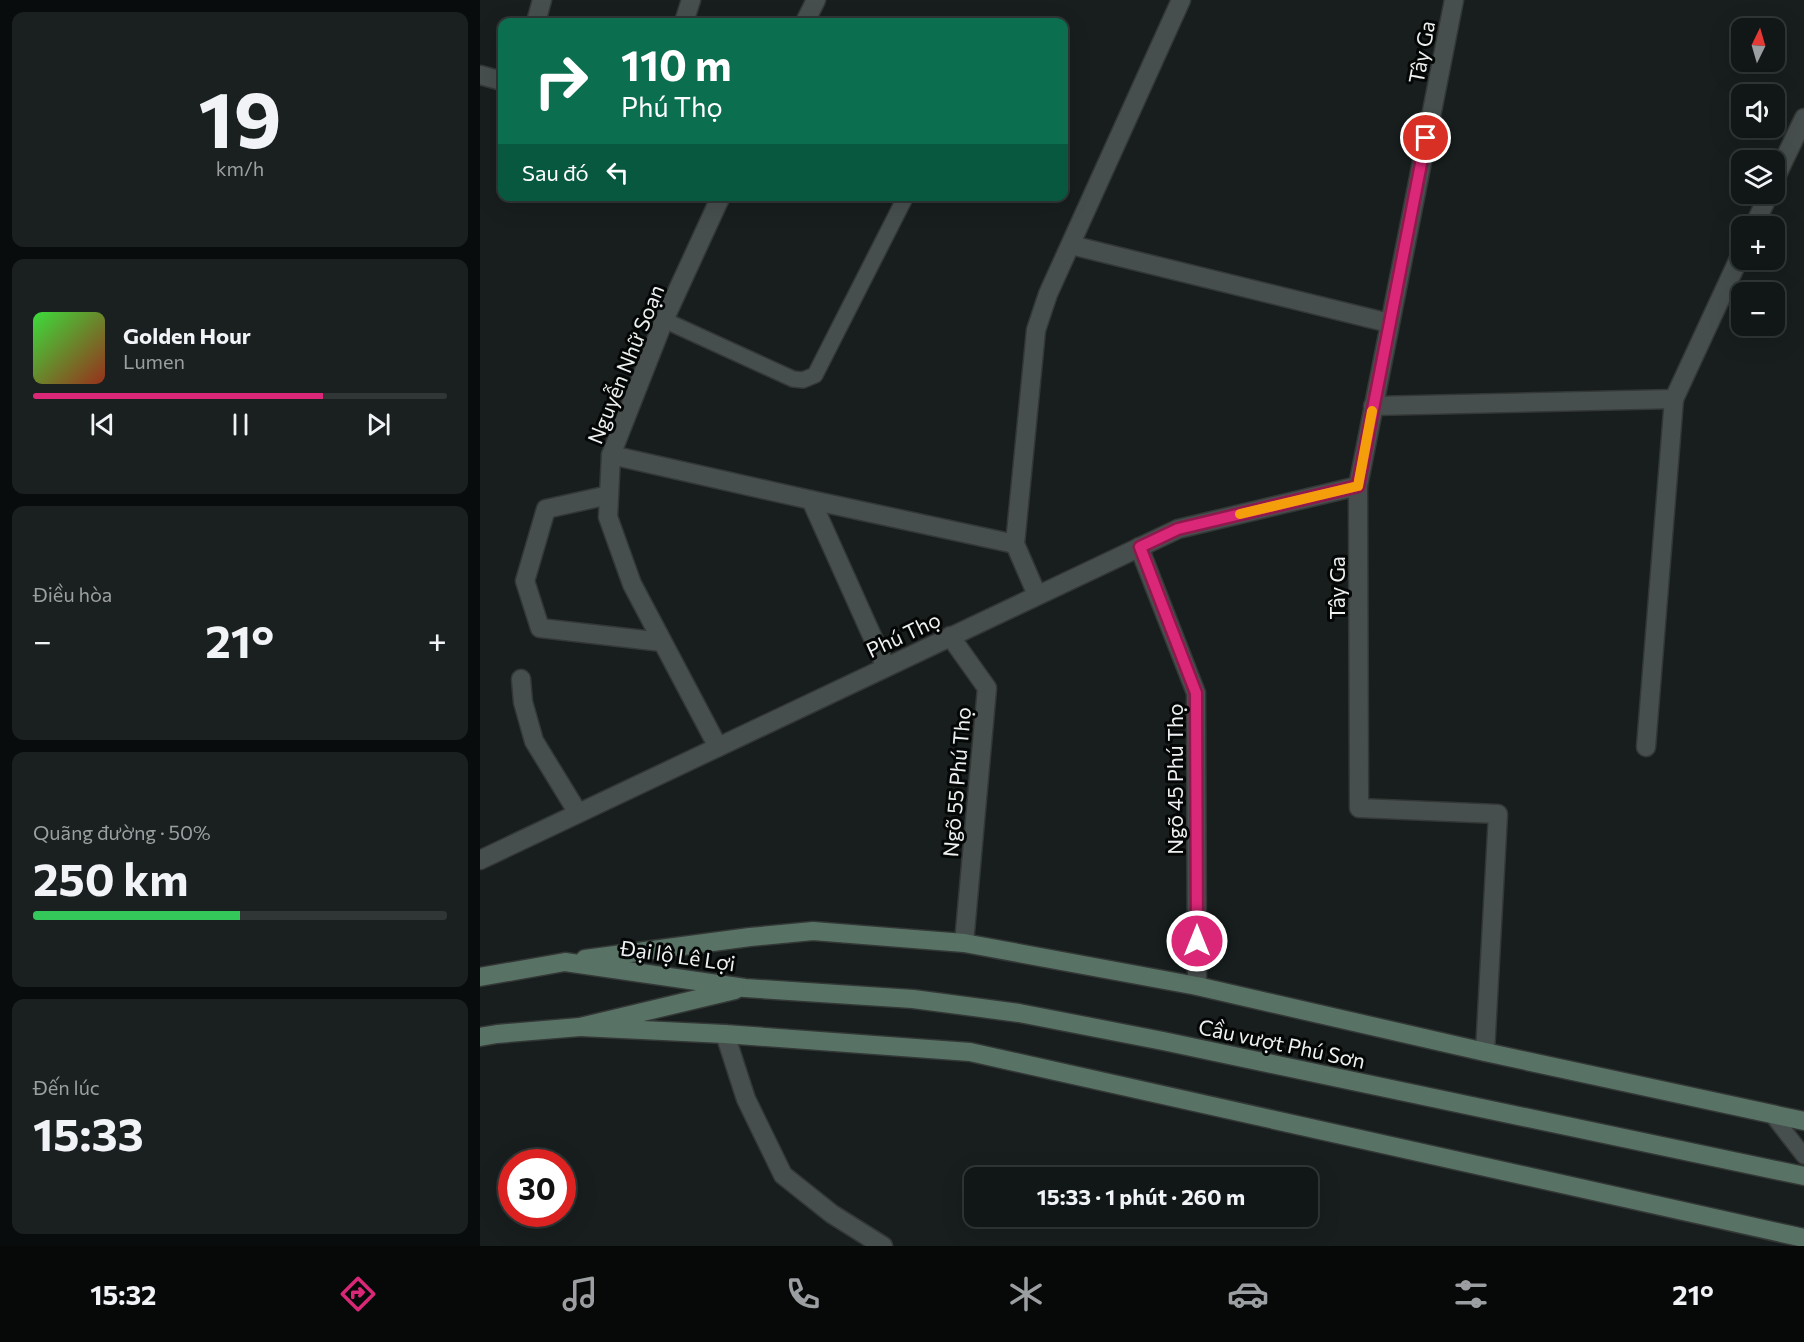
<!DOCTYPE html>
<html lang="vi">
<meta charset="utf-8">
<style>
body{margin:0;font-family:Commissioner,sans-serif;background:#1a1f1f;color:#f1f3f6;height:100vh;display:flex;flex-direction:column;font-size:22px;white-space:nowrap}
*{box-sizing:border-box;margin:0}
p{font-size:20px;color:#9c9fa1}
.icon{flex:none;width:33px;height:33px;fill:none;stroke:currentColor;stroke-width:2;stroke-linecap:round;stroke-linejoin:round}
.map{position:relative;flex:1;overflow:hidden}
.panel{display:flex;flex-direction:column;gap:12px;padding:12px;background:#090c0c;width:480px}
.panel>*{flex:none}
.hud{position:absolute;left:18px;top:18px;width:570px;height:183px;border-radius:12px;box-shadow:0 6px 24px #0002,0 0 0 2px #303535;background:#0b6e4f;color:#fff;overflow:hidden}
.needle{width:39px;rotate:5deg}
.fabs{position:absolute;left:1251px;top:18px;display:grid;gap:12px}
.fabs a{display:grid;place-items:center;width:54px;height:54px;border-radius:12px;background:#111616;box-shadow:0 6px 24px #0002,0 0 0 2px #303535;font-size:30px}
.speed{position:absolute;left:18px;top:1149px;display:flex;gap:12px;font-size:30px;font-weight:700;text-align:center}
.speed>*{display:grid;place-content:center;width:78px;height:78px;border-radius:50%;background:#111616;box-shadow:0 6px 24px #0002,0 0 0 2px #303535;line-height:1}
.speed .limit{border:9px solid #d22;background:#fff;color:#111}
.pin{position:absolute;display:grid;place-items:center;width:51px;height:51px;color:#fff;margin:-26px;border:3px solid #fff;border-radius:50%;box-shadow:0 2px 6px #0007}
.me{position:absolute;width:66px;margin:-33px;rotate:0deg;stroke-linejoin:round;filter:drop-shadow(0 0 4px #0008)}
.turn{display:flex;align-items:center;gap:21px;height:126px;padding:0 24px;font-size:27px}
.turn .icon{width:78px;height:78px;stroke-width:2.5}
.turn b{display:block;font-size:42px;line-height:51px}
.then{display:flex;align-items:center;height:57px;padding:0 24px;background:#0003;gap:12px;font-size:22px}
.big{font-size:45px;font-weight:700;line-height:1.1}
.panel .tile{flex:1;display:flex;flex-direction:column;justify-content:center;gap:9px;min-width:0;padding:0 21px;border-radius:12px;background:#1a1f1f}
.panel .dial{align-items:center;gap:0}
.dial b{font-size:78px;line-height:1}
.song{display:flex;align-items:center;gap:18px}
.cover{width:72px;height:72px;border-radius:9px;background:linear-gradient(135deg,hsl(120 70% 55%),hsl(10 70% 35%))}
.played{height:6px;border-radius:3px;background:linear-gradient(90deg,#db2777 70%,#303535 70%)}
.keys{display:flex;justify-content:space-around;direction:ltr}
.heat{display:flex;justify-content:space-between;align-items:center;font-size:33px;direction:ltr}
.charge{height:9px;border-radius:4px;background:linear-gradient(90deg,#34c759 50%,#303535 0)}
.trip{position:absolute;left:484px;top:1167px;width:354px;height:60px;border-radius:12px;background:#111616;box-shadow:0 6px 24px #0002,0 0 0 2px #303535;font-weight:700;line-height:60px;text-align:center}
.dock{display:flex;height:96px;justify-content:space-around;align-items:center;background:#070909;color:#9c9fa1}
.dock .icon{width:42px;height:42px}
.dock .selected{color:#db2777}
.dock b{font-size:27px;color:#f1f3f6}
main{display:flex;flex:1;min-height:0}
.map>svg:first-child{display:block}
</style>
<main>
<section class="panel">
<div class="tile dial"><b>19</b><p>km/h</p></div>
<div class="tile">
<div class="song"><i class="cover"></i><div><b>Golden Hour</b><p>Lumen</p></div></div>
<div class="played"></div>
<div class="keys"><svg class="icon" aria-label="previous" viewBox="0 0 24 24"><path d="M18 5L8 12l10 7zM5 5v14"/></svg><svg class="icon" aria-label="pause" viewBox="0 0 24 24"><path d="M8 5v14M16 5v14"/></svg><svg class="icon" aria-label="next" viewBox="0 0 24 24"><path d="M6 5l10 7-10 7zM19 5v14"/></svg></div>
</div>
<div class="tile"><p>Điều hòa</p>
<div class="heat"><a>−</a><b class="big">21°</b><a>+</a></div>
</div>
<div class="tile"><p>Quãng đường · 50%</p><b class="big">250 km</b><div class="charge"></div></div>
<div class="tile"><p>Đến lúc</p><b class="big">15:33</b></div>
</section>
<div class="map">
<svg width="1324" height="1246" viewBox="0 0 1324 1246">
<rect width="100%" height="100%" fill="#171e1d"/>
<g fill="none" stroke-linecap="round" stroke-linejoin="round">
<g stroke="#333736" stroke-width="18">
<g id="lane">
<polyline points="184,320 313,379 323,380 335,375 426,196"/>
<polyline points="1293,1116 1324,1156"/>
</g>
</g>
<g stroke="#333736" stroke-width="21">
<g id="street">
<polyline points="974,0 878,486 879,808 1018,814 1005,1052"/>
<polyline points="56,22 62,0"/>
<polyline points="204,22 211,0"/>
<polyline points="325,22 336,0"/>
<polyline points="0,75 22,81"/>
<polyline points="1294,181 1324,118"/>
<polyline points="1274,226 1289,194"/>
<polyline points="591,245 909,323"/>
<polyline points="893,406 1194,399 1262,252"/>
<polyline points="131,455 331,500 535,544"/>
<polyline points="129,495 66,509 45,581 60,628 182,642"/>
<polyline points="331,500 406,667"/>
<polyline points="659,547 716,693 717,986"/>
<polyline points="557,595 535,544 556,330 568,294 701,0"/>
<polyline points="470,636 507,688 484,943"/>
<polyline points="41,679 43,702 54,741 98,813"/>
<polyline points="238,747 152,584 128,517 131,455 184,320 241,196"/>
<polyline points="1166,747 1194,399"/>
<polyline points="0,860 698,529 878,486"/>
<polyline points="245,1034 266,1099 303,1175 352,1214 403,1246"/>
</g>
</g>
<g stroke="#333736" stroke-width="21">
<g id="secondary">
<polyline points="105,959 270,937 333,931 484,943 717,986 1005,1052 1324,1121"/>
<polyline points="0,977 85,962 265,988 433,999 539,1013 683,1041 1324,1176"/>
<polyline points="100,1027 245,1034 490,1052 1324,1238"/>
<polyline points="0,1037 17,1034 100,1027 255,990"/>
</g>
</g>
<use href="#lane" stroke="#474f4e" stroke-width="15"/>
<use href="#street" stroke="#474f4e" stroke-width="18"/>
<use href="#secondary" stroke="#587365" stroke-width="18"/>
</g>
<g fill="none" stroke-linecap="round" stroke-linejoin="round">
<g stroke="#8e194d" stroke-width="15">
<polyline id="route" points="717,941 716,693 660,547 698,529 878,486 946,138"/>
</g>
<use href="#route" stroke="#db2777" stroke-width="10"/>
<polyline stroke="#f59e0b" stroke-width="10" points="760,514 878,486 892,411"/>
</g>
<g text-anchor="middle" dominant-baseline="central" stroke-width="6" stroke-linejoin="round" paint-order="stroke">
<g font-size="21" fill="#edf1f1" stroke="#050707">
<text transform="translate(941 52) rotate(-79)">Tây Ga</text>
<text transform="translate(145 364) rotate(-68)">Nguyễn Nhữ Soạn</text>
<text transform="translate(856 588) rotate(-90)">Tây Ga</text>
<text transform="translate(423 634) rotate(-25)">Phú Thọ</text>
<text transform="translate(694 779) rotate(-90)">Ngõ 45 Phú Thọ</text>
<text transform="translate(476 782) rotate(-85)">Ngõ 55 Phú Thọ</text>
<text transform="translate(198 955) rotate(8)">Đại lộ Lê Lợi</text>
<text transform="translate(802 1043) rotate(12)">Cầu vượt Phú Sơn</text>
</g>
</g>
</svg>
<div class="fabs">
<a><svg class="needle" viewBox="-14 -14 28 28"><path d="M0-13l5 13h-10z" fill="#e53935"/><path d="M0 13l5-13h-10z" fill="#9c9fa1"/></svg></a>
<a><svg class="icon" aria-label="sound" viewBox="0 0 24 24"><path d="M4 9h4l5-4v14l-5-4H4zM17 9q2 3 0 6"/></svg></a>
<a><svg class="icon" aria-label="layers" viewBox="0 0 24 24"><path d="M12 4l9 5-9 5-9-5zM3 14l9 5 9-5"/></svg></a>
<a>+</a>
<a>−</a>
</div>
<div class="speed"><div class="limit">30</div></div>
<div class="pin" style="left:946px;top:138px;background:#d93025"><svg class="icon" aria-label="arrive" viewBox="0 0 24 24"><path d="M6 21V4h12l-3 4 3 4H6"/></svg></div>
<svg class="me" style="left:717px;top:941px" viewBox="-20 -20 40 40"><circle r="17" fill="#db2777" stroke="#fff" stroke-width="3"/><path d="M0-11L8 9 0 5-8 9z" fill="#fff"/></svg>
<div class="trip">15:33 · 1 phút · 260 m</div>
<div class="hud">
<div class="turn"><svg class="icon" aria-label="right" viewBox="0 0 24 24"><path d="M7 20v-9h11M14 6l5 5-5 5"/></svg><div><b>110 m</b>Phú Thọ</div></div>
<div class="then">Sau đó<svg class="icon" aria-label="left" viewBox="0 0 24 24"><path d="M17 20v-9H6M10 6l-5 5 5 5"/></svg></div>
</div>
</div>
</main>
<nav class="dock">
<b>15:32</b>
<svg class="icon selected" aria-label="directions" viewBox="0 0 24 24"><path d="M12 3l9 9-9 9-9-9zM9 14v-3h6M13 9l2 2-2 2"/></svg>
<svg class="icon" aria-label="music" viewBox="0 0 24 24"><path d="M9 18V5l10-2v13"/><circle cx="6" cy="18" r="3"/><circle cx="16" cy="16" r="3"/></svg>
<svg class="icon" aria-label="phone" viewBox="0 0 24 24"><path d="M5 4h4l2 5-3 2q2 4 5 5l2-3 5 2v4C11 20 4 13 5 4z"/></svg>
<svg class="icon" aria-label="climate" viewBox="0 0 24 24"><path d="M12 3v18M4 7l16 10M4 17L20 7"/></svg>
<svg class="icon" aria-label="car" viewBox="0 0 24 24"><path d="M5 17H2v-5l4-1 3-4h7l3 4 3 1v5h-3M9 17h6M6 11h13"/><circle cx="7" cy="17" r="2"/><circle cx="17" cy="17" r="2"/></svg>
<svg class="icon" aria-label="filters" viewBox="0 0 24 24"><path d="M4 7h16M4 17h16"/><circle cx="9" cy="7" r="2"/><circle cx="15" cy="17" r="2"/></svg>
<b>21°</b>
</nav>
